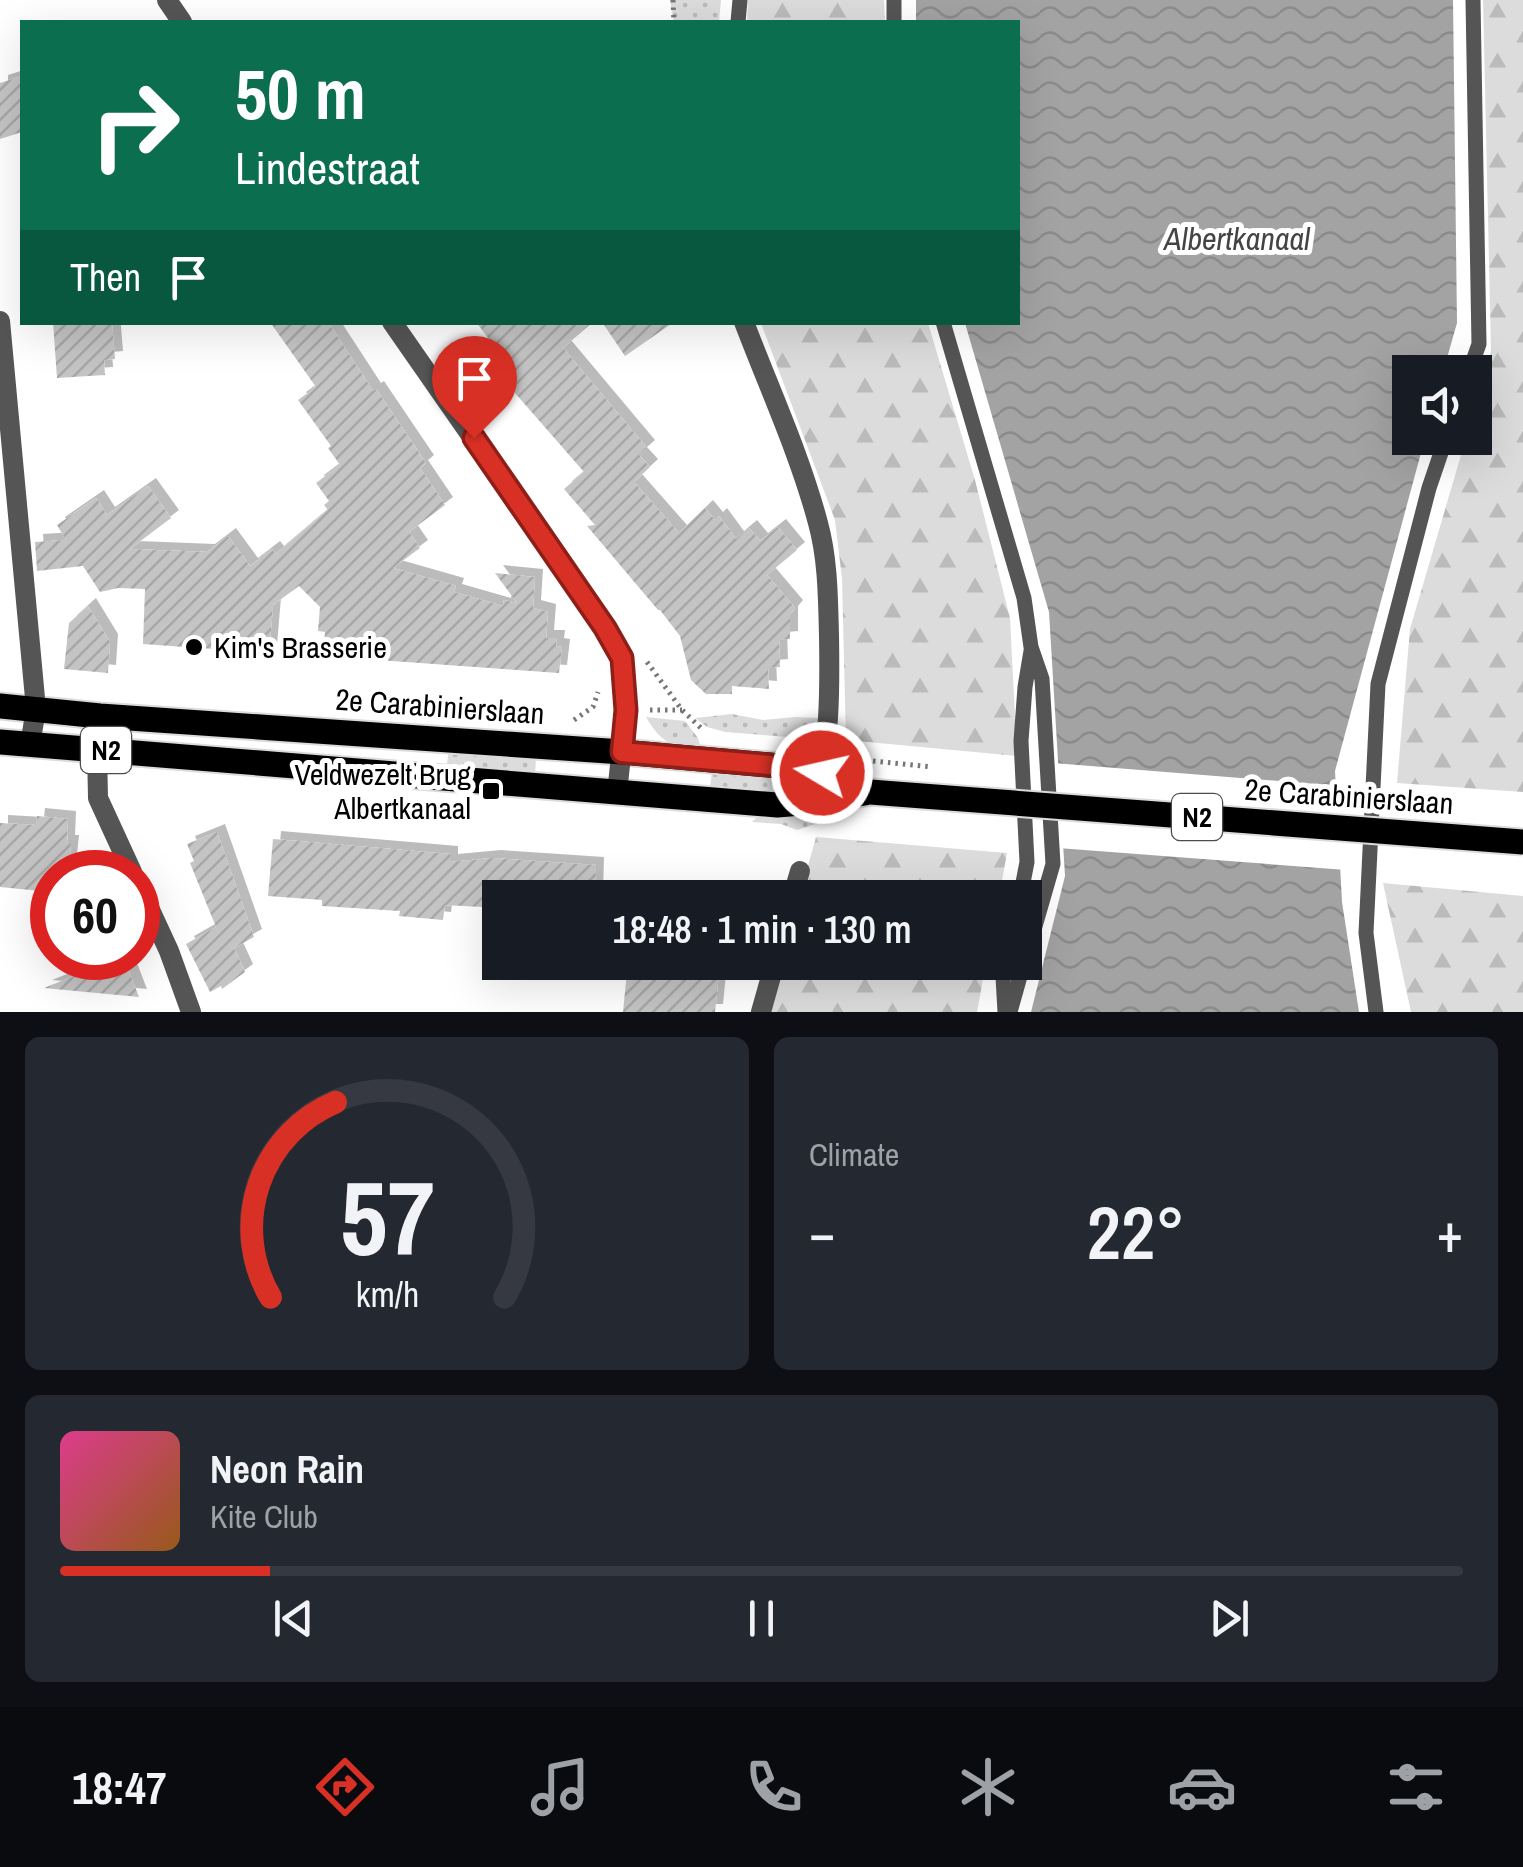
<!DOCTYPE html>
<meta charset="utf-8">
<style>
body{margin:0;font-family:"Archivo Narrow",sans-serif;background:#242831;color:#f1f3f6;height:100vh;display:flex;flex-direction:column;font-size:38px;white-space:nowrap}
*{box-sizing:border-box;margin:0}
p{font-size:32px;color:#9ea1a6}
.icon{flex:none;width:55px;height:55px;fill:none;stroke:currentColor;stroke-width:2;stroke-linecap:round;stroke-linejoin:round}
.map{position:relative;height:1012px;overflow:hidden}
.sheet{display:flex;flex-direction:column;gap:25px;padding:25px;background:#0d0f14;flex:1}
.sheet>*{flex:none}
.guide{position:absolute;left:20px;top:20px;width:1000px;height:305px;border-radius:0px;box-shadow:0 10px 40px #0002;background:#0b6e4f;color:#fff;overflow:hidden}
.tools{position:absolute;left:1392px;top:355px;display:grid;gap:20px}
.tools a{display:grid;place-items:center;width:100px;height:100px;border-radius:0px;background:#171b24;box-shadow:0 10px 40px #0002;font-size:50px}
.speed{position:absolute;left:30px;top:850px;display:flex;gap:20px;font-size:50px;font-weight:700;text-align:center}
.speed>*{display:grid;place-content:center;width:130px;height:130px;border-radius:50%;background:#171b24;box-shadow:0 10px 40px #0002;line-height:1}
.speed .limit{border:15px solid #d22;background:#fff;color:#111}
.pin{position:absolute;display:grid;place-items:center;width:85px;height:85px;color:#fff;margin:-102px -42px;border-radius:50% 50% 50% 0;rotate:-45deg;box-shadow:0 0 10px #0007}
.pin .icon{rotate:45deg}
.me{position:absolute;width:110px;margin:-55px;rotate:279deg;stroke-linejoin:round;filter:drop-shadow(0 0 8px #0008)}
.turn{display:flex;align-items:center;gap:35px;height:210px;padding:0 50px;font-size:45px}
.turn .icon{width:130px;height:130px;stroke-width:2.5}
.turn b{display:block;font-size:70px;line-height:85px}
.then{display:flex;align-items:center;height:95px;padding:0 50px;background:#0003;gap:20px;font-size:38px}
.big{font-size:75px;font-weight:600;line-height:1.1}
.sheet .tile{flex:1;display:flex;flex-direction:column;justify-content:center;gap:15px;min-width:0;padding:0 35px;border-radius:15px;background:#242831}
.sheet .dial{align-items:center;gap:0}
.dial svg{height:260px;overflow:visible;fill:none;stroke:#363941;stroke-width:7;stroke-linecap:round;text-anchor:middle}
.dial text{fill:#f1f3f6;stroke:none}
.song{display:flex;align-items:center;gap:30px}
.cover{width:120px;height:120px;border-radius:15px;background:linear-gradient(135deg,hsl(330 70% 55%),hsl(30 70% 35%))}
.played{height:10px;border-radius:5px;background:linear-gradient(90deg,#d93025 15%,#363941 15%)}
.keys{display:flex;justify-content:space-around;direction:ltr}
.heat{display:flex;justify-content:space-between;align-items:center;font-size:55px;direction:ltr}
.sheet .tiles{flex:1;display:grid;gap:25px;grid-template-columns:1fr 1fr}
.tile:last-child{grid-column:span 2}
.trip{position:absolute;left:482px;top:880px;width:560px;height:100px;border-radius:0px;background:#171b24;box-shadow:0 10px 40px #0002;font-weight:600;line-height:100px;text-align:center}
.tab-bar{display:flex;height:160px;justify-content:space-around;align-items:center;background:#090b0e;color:#9ea1a6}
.tab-bar .icon{width:70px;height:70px}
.tab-bar .active{color:#d93025}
.tab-bar b{font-size:45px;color:#f1f3f6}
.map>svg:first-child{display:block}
</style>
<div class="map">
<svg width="1523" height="1012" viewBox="0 0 1523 1012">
<defs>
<pattern id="grass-dots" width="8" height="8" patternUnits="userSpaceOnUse" patternTransform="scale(2.5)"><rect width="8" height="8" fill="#dcdcdc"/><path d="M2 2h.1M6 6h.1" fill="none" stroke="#bbb" stroke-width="1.8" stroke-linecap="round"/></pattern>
<pattern id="forest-firs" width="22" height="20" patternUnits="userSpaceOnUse" patternTransform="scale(2.5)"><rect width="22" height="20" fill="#dcdcdc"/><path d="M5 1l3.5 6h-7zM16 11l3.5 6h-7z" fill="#bbb"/></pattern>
<pattern id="water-waves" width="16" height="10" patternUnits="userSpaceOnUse" patternTransform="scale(2.5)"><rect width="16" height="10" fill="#a3a3a3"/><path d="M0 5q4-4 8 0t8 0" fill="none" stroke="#8b8b8b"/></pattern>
<pattern id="building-hatch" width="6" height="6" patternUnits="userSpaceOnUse" patternTransform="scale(2.5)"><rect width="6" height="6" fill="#c4c4c4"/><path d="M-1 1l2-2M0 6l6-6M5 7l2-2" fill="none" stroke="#a7a7a7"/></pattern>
<filter id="shadow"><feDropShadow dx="8" dy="-8" stdDeviation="0" flood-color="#0004"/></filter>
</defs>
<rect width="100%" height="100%" fill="#fff"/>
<g fill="url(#grass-dots)">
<polygon points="670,0 721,0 719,22 674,22"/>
<polygon points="732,714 763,720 795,717 819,718 817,732 813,739 725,732 707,727 695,718"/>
<path d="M646,717l39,4 13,17 3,11c-29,0 -41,-8 -55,-32z"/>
<polygon points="449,749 536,757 535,776 446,771"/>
<polygon points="712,770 773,774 772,793 710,789"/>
<polygon points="762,812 836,814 837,817 797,830 781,824 752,822"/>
</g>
<g fill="url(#forest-firs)">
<polygon points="748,0 884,0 885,22 747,22"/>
<polygon points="1483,0 1523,0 1523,792 1397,783 1410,629 1466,438 1475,438 1475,406 1491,351"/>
<polygon points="761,323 928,323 975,480 1010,618 1017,756 846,740 842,579 835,520"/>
<polygon points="816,837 1007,853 999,897 799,898"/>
<polygon points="1383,883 1523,896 1523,1012 1411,1012"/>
<polygon points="781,963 986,963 977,1012 768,1012"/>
</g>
<polygon fill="url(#water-waves)" points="916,0 1453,0 1457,323 1443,372 1410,372 1410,438 1425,438 1335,771 1342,902 1359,1012 1031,1012 1065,876 1049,612 965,323 1018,322 1018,22 916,22"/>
<polygon fill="#fff" points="1053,763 1341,786 1346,870 1058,848"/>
<g fill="url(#building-hatch)" filter="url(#shadow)">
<polygon points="22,76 22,132 0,139 0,83"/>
<polygon points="53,322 112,322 115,359 104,360 105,375 57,378"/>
<polygon points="270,322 328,322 373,391 376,389 426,463 420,468 445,505 409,532 420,548 393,568 456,586 454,592 503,606 504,600 517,603 495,573 535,577 533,608 548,612 546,638 557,638 556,646 562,647 559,673 323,656 325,632 318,631 320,607 299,586 273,605 269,653 143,644 145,589 118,588 100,592 83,566 37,571 35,542 66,540 57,525 96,498 107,515 148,486 171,518 130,549 207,552 228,536 250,566 272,549 276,554 328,510 324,505 329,501 316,483 340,465 328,448 331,446 298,400 316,387"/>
<polygon points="476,322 593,322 563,348 647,448 639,455 650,467 634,482 679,533 705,508 715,520 719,516 736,539 749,528 760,541 778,527 797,550 767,575 795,608 790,614 790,639 779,640 780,667 768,668 769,689 732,686 732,694 706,694 691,680 680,636 660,610 658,610 587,526 595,525 564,489 584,472 501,377 482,393 462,369 492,343"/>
<polygon points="602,322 674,322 625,356"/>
<polygon points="88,606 110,642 108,673 64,669 69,623"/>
<polygon points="37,816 68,819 67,843 71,843 68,872 52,872 51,892 0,887 0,823 36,825"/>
<polygon points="217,832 254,937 234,948 245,972 222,989 221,986 210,992 186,944 216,927 190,863 194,861 187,844"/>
<polygon points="273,839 450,854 450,862 493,858 596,865 595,898 564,898 560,893 554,898 500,898 500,908 445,905 443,920 399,916 400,911 322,906 322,900 268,896"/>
<polygon points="119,958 124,958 139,997 44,988"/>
<polygon points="628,962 720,962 715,1012 623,1012"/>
</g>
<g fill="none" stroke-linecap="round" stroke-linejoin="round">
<g stroke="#dbdbdb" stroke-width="29">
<g id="primary">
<polyline points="0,706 100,716 622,752 780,766 822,773 870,792"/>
<polyline points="0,742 777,805 814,802 870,792"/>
</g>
</g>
<g stroke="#777" stroke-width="5" stroke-dasharray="2.5 5" stroke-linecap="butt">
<polyline points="673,0 674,22"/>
<polyline points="647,662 682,710 703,730"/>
<polyline points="650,710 682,710"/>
<polyline points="574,720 593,707 598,692"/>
</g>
<g stroke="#555" stroke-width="15">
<polyline points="894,0 894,22"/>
<polyline points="738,22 740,0"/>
<polyline points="943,322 1024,598 1031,647 1042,679 1053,864 1025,961"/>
<polyline points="1469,372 1479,344 1473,0"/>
<polyline points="1020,898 1027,862 1021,741 1025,687 1031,651"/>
<polyline points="1005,1012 1003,977 1006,962"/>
<polyline points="1010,1012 1024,962"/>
<polyline points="1376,1012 1366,933 1378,684 1429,488 1446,438"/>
</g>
<g stroke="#555" stroke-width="20">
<polyline points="167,0 182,22"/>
<polyline points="0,321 36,709 30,745"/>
<polyline points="392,322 605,628 622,658 626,710 617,793"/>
<path d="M744,322c25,66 56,133 74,201 10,36 10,76 11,113 1,59 1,109 -15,166"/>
<polyline points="100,716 97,749 98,798 132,872"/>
<polyline points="138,884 169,951 191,1012"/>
<polyline points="792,898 800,871"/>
<polyline points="761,1012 775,962"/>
</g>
<use href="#primary" stroke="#000" stroke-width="25"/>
<g stroke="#dbdbdb" stroke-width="29" stroke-linecap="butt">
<polyline id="primary-bridge" points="870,792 1523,842"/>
</g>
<polyline stroke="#777" stroke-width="5" stroke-dasharray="2.5 5" stroke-linecap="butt" points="873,761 932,767"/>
<use href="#primary-bridge" stroke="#000" stroke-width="25"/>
</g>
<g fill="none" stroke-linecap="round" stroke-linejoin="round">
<g stroke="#8d1f18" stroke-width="25">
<polyline id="route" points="474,438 605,628 622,658 626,710 622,752 780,766 822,773"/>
</g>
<use href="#route" stroke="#d93025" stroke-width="18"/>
</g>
<g fill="#000" stroke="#fff" stroke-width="4">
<circle cx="194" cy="647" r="10"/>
<rect x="481" y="781" width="20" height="20" rx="5"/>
</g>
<g text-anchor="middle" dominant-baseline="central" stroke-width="10" stroke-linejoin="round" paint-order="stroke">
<g fill="#fff" stroke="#4c4c4c" stroke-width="2.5">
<rect x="81" y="727" width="50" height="46" rx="8"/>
<rect x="1172" y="794" width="50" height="46" rx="8"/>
</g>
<g font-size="28" font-weight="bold" fill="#000">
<text x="106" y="750">N2</text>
<text x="1197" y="817">N2</text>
</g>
<g font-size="30" fill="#000" stroke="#fff" text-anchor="start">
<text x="214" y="647">Kim's Brasserie</text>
<text x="471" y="774" text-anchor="end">Veldwezelt Brug<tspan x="471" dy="34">Albertkanaal</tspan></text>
</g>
<g font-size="30" fill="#000" stroke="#fff">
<text transform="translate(440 706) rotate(4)">2e Carabinierslaan</text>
<text transform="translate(1349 796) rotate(4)">2e Carabinierslaan</text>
</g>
<g font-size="32" font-style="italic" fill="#444" stroke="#fff">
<text x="1237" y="238">Albertkanaal</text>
</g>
</g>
</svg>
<div class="tools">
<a><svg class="icon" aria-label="sound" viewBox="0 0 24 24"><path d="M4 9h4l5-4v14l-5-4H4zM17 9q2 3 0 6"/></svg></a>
</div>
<div class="speed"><div class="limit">60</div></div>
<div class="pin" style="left:474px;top:438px;background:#d93025"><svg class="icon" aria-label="arrive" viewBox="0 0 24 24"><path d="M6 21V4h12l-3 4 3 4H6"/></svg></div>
<svg class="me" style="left:822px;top:773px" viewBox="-20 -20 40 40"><circle r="17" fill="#d93025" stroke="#fff" stroke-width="3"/><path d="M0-11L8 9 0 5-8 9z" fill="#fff"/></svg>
<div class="trip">18:48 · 1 min · 130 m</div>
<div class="guide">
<div class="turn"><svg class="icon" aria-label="right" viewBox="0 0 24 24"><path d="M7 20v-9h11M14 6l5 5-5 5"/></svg><div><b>50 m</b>Lindestraat</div></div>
<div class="then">Then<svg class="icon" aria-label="arrive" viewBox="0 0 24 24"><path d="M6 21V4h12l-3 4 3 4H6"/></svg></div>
</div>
</div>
<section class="sheet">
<div class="tiles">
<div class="tile dial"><svg viewBox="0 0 100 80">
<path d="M14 69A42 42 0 1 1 86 69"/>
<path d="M14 69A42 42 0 0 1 34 9" stroke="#d93025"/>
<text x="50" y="56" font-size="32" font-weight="700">57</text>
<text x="50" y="72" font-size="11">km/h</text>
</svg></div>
<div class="tile"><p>Climate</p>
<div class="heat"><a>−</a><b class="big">22°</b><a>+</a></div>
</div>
<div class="tile">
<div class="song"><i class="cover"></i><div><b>Neon Rain</b><p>Kite Club</p></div></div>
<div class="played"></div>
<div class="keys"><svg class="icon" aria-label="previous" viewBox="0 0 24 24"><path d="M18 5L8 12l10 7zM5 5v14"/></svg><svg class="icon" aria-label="pause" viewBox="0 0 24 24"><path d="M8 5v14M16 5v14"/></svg><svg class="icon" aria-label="next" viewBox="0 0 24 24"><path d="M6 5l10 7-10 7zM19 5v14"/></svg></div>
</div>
</div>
</section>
<nav class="tab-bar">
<b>18:47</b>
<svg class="icon active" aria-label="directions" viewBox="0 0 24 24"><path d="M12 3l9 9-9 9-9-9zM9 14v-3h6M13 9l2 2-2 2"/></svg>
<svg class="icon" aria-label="music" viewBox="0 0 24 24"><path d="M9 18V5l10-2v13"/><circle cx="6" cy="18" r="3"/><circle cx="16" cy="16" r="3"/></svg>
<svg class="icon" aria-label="phone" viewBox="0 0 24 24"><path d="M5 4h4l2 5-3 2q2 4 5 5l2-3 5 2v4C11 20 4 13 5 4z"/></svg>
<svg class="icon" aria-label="climate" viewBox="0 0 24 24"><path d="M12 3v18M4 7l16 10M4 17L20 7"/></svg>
<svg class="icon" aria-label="car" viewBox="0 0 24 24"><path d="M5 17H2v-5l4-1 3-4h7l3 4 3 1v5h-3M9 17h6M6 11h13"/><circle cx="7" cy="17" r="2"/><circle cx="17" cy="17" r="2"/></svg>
<svg class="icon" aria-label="filters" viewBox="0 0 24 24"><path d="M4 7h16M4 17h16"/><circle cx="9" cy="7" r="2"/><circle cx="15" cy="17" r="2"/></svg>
</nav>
